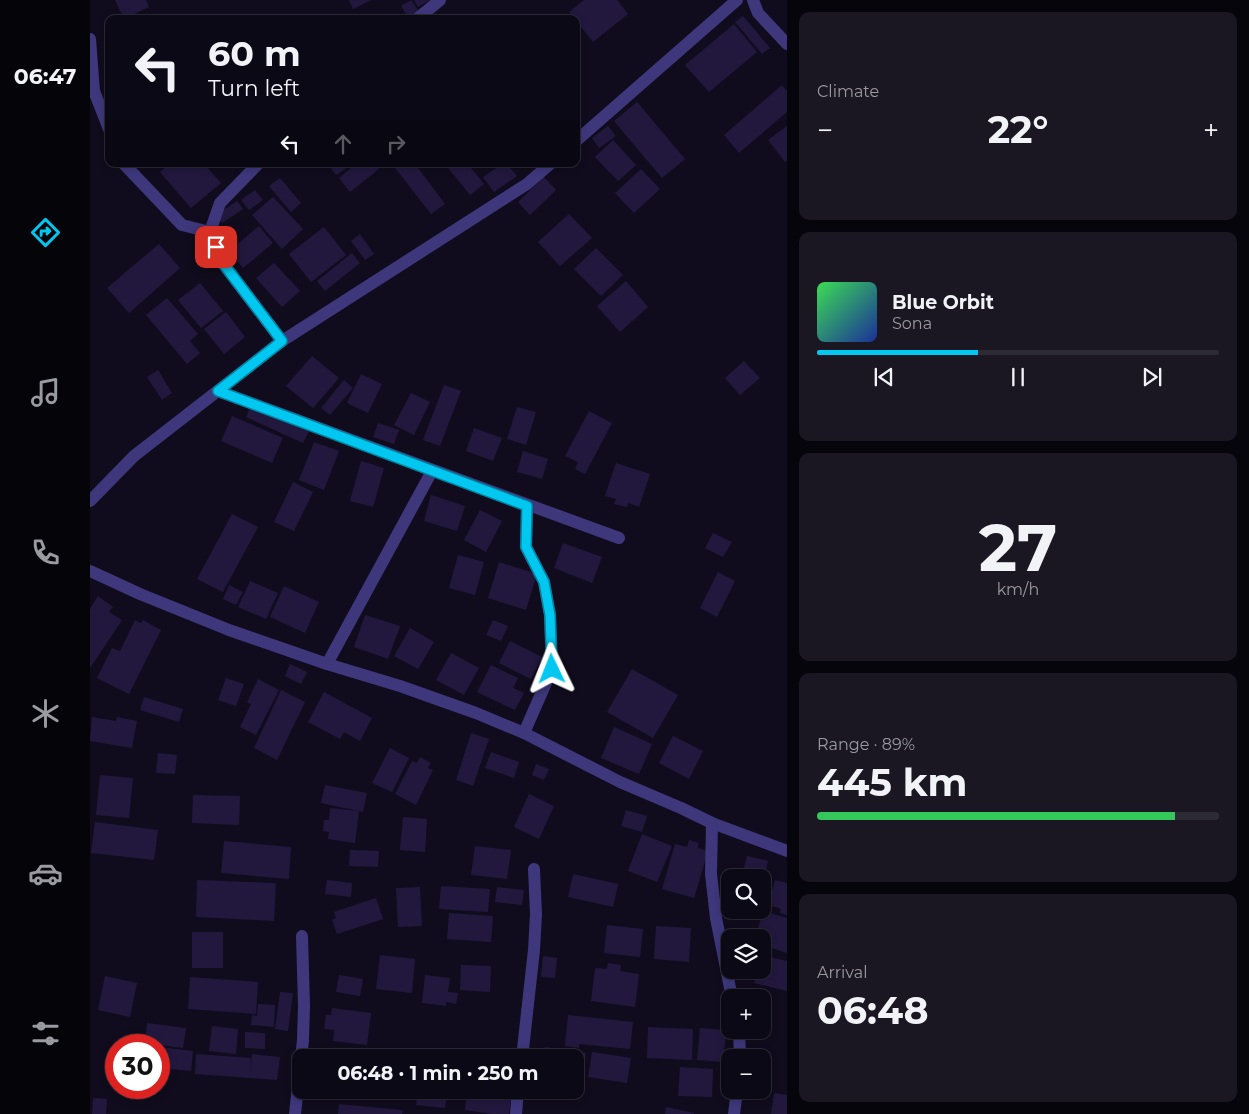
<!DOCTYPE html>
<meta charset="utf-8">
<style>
body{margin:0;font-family:Montserrat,sans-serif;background:#1a1723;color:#f1f3f6;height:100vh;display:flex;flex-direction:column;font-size:19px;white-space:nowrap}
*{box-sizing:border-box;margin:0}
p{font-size:16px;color:#9a9aa1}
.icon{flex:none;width:28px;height:28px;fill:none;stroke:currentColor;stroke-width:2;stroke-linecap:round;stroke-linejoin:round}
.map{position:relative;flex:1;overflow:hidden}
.details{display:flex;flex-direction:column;gap:12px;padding:12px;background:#07050c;width:462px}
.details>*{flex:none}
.banner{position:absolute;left:15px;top:15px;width:475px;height:152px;border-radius:10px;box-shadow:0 2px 8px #0003,0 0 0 1px #2c2a35;background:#0c0916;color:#f1f3f6;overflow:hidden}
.controls{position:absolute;left:631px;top:869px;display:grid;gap:10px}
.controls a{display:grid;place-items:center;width:50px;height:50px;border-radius:10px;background:#0c0916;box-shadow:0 2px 8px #0003,0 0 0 1px #2c2a35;font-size:25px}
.speed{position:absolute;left:15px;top:1034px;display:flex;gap:10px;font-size:25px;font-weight:700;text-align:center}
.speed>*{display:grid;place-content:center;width:65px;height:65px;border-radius:50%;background:#0c0916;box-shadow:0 2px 8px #0003,0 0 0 1px #2c2a35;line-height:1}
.speed .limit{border:8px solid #d22;background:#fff;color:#111}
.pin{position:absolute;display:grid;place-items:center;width:42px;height:42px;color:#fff;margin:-21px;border-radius:10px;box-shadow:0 2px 8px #0006}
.me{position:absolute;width:55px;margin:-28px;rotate:358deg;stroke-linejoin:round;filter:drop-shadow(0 0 4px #0008)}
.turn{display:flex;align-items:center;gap:18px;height:105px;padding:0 20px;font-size:22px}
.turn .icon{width:65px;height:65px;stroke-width:2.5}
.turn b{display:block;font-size:35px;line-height:42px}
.lanes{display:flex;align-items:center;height:48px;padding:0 20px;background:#0003;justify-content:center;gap:25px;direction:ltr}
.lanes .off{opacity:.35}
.big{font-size:38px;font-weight:700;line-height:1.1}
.details .card{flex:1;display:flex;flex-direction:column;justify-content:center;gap:8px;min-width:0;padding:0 18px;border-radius:10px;background:#1a1723}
.details .dial{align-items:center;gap:0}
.dial b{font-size:65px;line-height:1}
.song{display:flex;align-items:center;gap:15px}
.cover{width:60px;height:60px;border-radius:8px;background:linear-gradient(135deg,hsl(130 70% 55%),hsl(230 70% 35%))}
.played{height:5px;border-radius:2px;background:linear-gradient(90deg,#02c8f1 40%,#2c2a35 40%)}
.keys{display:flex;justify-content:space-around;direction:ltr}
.heat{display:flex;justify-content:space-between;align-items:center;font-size:28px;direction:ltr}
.charge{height:8px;border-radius:4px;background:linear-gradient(90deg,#34c759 89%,#2c2a35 0)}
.trip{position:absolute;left:202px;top:1049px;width:292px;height:50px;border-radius:10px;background:#0c0916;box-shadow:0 2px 8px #0003,0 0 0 1px #2c2a35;font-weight:700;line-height:50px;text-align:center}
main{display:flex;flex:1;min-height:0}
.tabs{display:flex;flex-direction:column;width:90px;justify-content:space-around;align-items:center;background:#050409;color:#9a9aa1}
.tabs .icon{width:35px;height:35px}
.tabs .active{color:#02c8f1}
.tabs b{font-size:22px;color:#f1f3f6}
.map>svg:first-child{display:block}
</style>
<main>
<nav class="tabs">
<b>06:47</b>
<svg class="icon active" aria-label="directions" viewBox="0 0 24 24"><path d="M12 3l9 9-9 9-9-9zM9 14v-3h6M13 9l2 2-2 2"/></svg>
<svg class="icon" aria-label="music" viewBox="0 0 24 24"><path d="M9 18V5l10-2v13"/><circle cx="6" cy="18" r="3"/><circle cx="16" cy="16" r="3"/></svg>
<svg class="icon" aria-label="phone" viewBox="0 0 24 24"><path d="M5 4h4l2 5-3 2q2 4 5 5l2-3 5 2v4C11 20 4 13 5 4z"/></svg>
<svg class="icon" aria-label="climate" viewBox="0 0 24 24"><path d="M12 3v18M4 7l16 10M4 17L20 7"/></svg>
<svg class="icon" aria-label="car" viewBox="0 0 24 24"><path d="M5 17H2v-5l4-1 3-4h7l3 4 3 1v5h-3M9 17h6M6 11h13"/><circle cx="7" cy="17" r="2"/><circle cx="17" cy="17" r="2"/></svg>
<svg class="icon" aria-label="filters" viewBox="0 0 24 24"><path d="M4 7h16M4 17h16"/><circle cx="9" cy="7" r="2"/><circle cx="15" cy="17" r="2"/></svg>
</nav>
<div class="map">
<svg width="697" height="1114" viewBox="0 0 697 1114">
<rect width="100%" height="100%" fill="#100c1d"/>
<g fill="#22183e">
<polygon points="25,0 56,0 59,7 34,19"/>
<polygon points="259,0 281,0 263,9"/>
<polygon points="321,0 329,12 319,19 311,6"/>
<polygon points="324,0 340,0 328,7"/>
<polygon points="494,0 527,0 538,14 503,42 479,12"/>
<polygon points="653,16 680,48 672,54 645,22"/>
<polygon points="644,24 667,52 619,92 595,65"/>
<polygon points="692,85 697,91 697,112 649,153 634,135"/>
<polygon points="547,102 595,159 572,178 524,121"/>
<polygon points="518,126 526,136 509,148 502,138"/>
<polygon points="697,126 697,161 695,162 678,140"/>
<polygon points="523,140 546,165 528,181 505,157"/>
<polygon points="80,164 114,164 131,183 101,208 70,172"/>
<polygon points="238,164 263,164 246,175"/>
<polygon points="266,164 286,164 289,169 260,192 249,178"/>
<polygon points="302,164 325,164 355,204 341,214"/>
<polygon points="355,164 378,164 394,184 380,195"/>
<polygon points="412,164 417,164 427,176 404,192 393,177"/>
<polygon points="551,169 570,189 544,213 525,193"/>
<polygon points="454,177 466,190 440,215 428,202"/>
<polygon points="190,178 211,203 201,212 179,186"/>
<polygon points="165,190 173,200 159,210 151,200"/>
<polygon points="183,197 213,229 192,249 162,215"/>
<polygon points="147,201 153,209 132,223 126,215"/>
<polygon points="479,214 502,238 470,266 448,242"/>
<polygon points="169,226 183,243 153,268 139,251"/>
<polygon points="234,227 256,255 221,282 199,254"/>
<polygon points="270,234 284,254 275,260 261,241"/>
<polygon points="69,244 90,268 39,313 17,288"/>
<polygon points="506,248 533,275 511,296 484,269"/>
<polygon points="262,253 270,263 235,291 227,281"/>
<polygon points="184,263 210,291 192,307 166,278"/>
<polygon points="536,281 558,307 530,332 507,306"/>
<polygon points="110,283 133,311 111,328 88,300"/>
<polygon points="77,298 108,334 100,341 110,353 97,364 56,315"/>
<polygon points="136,312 155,337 134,354 114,329"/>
<polygon points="222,356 249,378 223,408 196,386"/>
<polygon points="654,361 670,378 650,395 635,378"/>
<polygon points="68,370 82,393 72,400 57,377"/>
<polygon points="271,374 292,384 278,413 257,403"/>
<polygon points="254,380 263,388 240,415 231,408"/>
<polygon points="354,385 371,391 350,446 333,440"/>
<polygon points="321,393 340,402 324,435 304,425"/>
<polygon points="161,406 219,431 213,443 156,417"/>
<polygon points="427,407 446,412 436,445 417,439"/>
<polygon points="499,411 522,423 495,474 485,469 488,462 475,456"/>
<polygon points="142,416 193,438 182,463 131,441"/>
<polygon points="288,423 309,430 304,444 283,437"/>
<polygon points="384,428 412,438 403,461 376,451"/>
<polygon points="224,442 249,451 234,490 209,480"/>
<polygon points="433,451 458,459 452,479 427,472"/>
<polygon points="271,461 294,468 283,507 260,501"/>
<polygon points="526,463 560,474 549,507 538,503 537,507 524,504 526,499 515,496"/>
<polygon points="203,482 223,492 204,531 184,522"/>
<polygon points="341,495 375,506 367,531 334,521"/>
<polygon points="390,510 412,521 396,552 374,540"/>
<polygon points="142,514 168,527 133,592 107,579"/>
<polygon points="623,533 642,542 633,557 615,548"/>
<polygon points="473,543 512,557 502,583 464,568"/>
<polygon points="368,555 394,562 385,595 359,588"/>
<polygon points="409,562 447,574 436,610 398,598"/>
<polygon points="628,572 645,581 627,617 610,608"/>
<polygon points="160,581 188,593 176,619 148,607"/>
<polygon points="139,585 153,592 146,605 133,599"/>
<polygon points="194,586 229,602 215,633 180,617"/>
<polygon points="8,596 23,607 19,612 32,620 0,668 0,609"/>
<polygon points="275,615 310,626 298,659 264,647"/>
<polygon points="45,620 51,623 53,620 71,630 39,694 7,678 22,648 30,651"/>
<polygon points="403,620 418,626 411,641 396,635"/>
<polygon points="320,628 344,642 328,669 304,656"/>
<polygon points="420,641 452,657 441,679 409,663"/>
<polygon points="361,653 389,668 374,695 346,680"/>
<polygon points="200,664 217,672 211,684 195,676"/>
<polygon points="401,665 428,678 423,688 434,693 425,710 387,692"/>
<polygon points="542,669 588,695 563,738 517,712"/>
<polygon points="136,678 154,684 146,706 128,700"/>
<polygon points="168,679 189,690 166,735 150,727 161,704 157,702"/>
<polygon points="191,690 215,702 187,760 164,748"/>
<polygon points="234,692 282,718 270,741 254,732 250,739 218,722"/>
<polygon points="54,697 93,709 89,722 50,710"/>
<polygon points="2,717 26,721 27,717 47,721 42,748 0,741"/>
<polygon points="524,727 562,744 549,774 511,758"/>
<polygon points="381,733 399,739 383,786 366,780"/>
<polygon points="583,736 613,751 599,779 569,763"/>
<polygon points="300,748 319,758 302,792 282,783"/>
<polygon points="401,752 429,762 424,778 395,768"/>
<polygon points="68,753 87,755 85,774 66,773"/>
<polygon points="330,757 341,763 338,768 343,770 326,805 305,794 322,761 327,763"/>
<polygon points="446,764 459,769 454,780 442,775"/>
<polygon points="10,775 43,778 39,818 6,815"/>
<polygon points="235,785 277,793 273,812 231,803"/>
<polygon points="439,794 464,806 449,839 424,827"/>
<polygon points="103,795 150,796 149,825 102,823"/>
<polygon points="240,808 269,811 265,843 238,839 239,832 233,831 234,820 239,820"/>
<polygon points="536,810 557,816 552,832 531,826"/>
<polygon points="313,817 337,819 335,852 310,850"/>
<polygon points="5,822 68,830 64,860 1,853"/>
<polygon points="552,834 582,846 567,882 538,871"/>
<polygon points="599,840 609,843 608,848 618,851 604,898 572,889 585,844 597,847"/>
<polygon points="134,841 201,847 199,879 131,873"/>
<polygon points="385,846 421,850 417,879 381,875"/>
<polygon points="260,850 289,851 288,867 259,866"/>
<polygon points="657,856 678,861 675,876 653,871"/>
<polygon points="483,874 528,884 523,907 478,897"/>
<polygon points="107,880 186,883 184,921 106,917"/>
<polygon points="237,880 262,883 261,897 235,894"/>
<polygon points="685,880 697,883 697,915 690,913 691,909 678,905"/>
<polygon points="351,886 400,889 398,912 349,909"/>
<polygon points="330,887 332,926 308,927 306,888"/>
<polygon points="407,887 434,890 432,905 405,902"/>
<polygon points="286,898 293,919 247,934 242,920 246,918 244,912"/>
<polygon points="673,911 697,918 697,953 672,945 672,938 665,938"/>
<polygon points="359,913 403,916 401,942 357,939"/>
<polygon points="517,925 553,929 550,957 514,953"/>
<polygon points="566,926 601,928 599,962 564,959"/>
<rect x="102" y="932" width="31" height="36"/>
<polygon points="290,955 325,959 322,993 286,989"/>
<polygon points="672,955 697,961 697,991 664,983 667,970 672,970"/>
<polygon points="453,956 467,958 465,978 451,977"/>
<polygon points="518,963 531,965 530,971 549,974 545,1007 501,1001 505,968 517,969"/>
<polygon points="371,965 401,966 400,992 370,990"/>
<polygon points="249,975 273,979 270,996 246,992"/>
<polygon points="335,975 360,978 358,992 368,993 366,1004 356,1002 356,1006 332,1003"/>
<polygon points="15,976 47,983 40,1017 8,1010"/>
<polygon points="100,977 168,982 166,1014 98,1009"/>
<polygon points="190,992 203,993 198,1031 185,1029"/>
<polygon points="168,1004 185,1005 184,1027 161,1025 162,1015 167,1016"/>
<polygon points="242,1008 281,1013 277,1045 243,1041 244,1030 234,1029 236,1015 241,1015"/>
<polygon points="478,1015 543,1022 540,1049 489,1044 489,1048 475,1046"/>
<polygon points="57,1023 96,1028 93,1048 55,1043"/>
<polygon points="122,1026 148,1029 146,1054 119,1051"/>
<polygon points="558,1027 603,1029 602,1060 557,1058"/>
<polygon points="610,1028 636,1030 633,1062 607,1060"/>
<polygon points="155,1032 175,1033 175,1049 155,1048"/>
<polygon points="69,1047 103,1051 101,1071 69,1068"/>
<polygon points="455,1047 496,1053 493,1079 486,1078 486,1058 453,1058"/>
<polygon points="502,1052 541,1058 537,1083 498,1077"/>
<polygon points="106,1054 161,1058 160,1072 162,1054 190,1057 187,1080 105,1074"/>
<polygon points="590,1067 623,1069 622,1097 588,1096"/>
<polygon points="328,1090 363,1090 363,1094 357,1094 355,1108 326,1105"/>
<polygon points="377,1092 421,1098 419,1114 402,1114 375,1110"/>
<polygon points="684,1093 697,1095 697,1114 681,1114"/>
<polygon points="3,1098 17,1099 16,1114 2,1114"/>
<polygon points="249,1104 313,1110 312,1114 248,1114"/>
<polygon points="576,1107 604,1113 604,1114 575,1114"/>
</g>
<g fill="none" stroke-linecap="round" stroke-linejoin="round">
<g stroke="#3e377c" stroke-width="12">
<polyline points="663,0 668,13 697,44"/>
<polyline points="327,19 350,0"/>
<polyline points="0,39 4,91 19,129"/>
<polyline points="486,141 647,0"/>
<polyline points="34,164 92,225 120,232"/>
<polyline points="168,164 130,203 120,232 132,262 192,341"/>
<polyline points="128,391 529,538"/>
<polyline points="0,501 44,456 192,341 437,184 460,164"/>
<polyline points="0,571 50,594 139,630 237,664 310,686 386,713 434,733 530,782 591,808 622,823 697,851"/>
<polyline points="237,664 342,471"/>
<polyline points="434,733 462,669 460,615 454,582 436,547 437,505"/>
<polyline points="622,823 621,874 626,918 642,998"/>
<polyline points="649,1030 650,1058"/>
<polyline points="432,1058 444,950 446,914 444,869"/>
<polyline points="205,1114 213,1040 214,1006 212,936"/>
<polyline points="426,1114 428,1090"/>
<polyline points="644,1114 647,1090"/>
</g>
</g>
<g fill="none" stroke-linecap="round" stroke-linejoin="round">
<g stroke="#01829d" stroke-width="12">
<polyline id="route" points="126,247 132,262 192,341 128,391 437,506 436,547 454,582 460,615 462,669"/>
</g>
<use href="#route" stroke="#02c8f1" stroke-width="9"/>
</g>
</svg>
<div class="controls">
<a><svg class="icon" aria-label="search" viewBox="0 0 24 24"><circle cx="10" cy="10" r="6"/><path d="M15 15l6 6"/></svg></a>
<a><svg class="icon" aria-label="layers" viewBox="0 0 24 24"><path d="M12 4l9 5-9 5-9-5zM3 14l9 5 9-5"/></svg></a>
<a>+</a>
<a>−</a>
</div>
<div class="speed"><div class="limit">30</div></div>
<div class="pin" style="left:126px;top:247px;background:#d93025"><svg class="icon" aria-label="arrive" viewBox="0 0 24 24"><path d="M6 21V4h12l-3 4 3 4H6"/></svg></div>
<svg class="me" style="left:462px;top:669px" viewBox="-20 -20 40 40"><path d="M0-17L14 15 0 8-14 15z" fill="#02c8f1" stroke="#fff" stroke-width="4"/></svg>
<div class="trip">06:48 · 1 min · 250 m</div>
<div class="banner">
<div class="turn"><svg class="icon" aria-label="left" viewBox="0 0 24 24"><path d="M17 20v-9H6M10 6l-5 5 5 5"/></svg><div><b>60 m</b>Turn left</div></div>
<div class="lanes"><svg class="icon" aria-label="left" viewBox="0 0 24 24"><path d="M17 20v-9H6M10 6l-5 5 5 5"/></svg><svg class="icon off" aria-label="ahead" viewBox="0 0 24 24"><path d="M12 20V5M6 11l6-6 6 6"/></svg><svg class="icon off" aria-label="right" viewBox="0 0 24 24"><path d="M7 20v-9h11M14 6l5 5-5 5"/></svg></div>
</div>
</div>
<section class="details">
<div class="card"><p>Climate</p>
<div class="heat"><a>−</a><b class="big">22°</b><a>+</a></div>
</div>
<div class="card">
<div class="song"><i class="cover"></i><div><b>Blue Orbit</b><p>Sona</p></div></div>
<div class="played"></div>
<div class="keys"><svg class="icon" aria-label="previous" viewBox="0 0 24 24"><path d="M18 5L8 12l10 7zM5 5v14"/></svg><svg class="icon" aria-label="pause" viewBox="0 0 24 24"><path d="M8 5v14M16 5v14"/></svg><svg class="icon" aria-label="next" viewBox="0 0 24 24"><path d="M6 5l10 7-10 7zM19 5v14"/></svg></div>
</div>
<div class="card dial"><b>27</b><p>km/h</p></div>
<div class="card"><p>Range · 89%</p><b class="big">445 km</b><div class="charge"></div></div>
<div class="card"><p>Arrival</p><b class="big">06:48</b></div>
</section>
</main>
